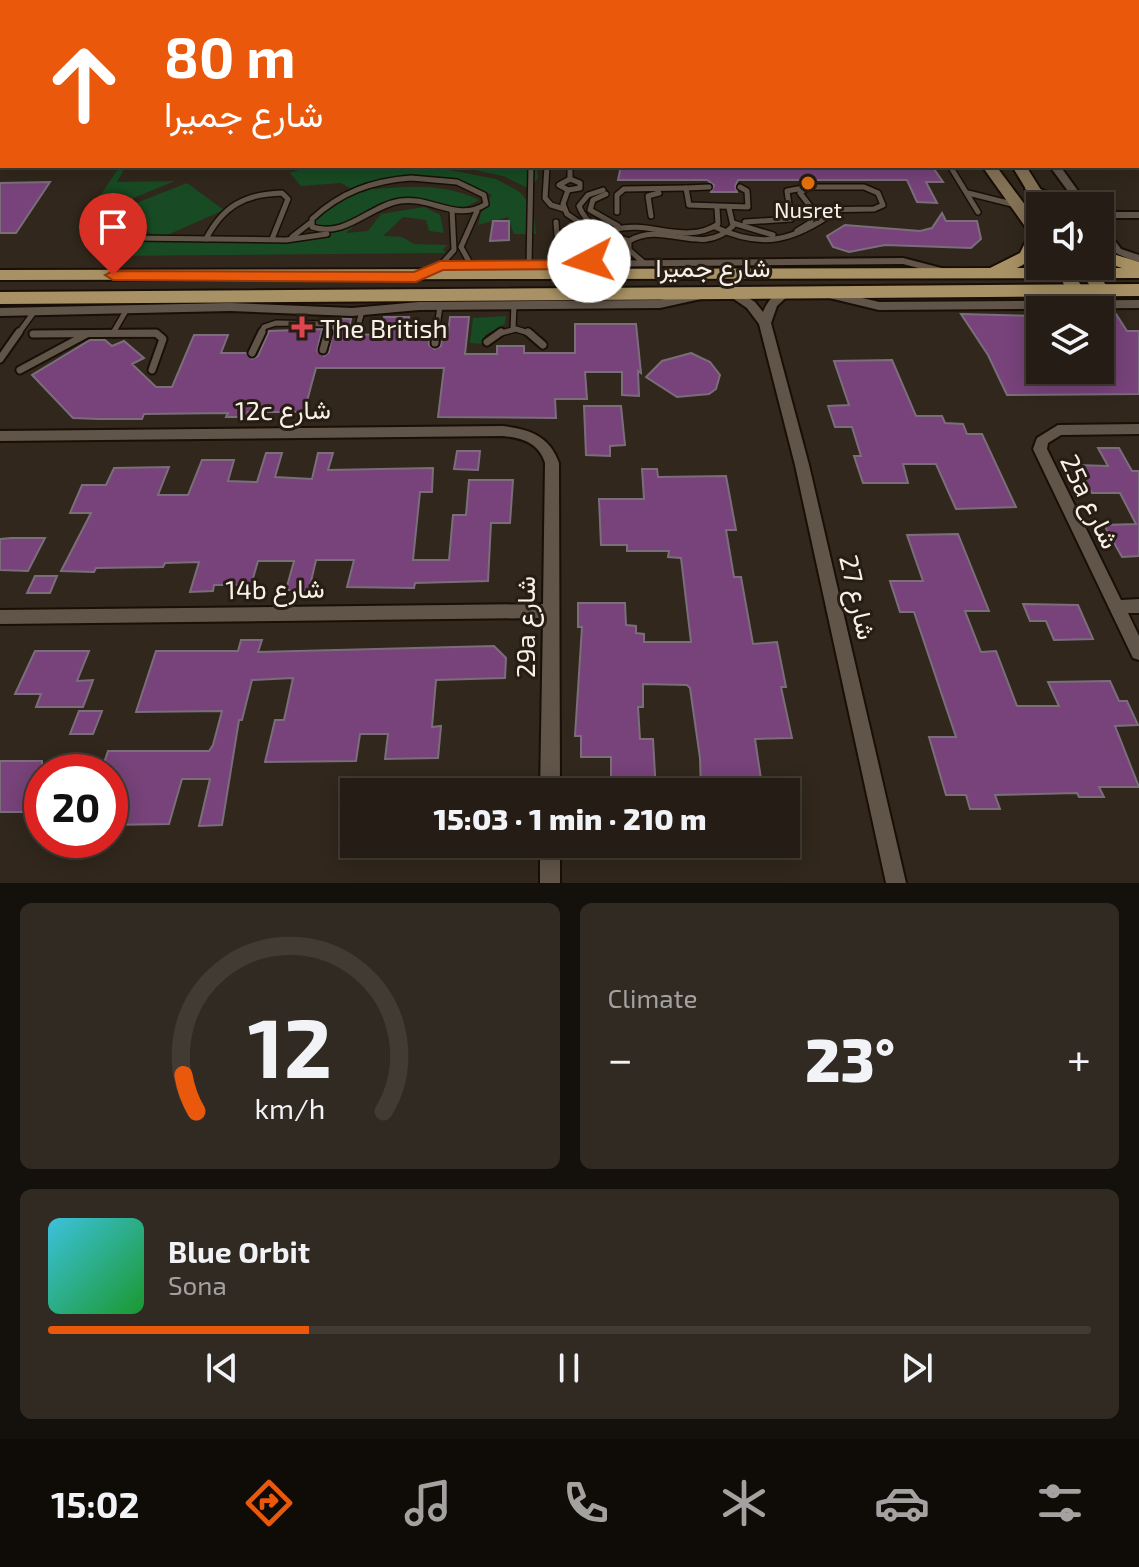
<!DOCTYPE html>
<meta charset="utf-8">
<style>
body{margin:0;font-family:"Exo 2",Vazirmatn,sans-serif;background:#312a22;color:#f1f3f6;height:100vh;display:flex;flex-direction:column;font-size:30px;white-space:nowrap}
*{box-sizing:border-box;margin:0}
p{font-size:26px;color:#a3a2a0}
.icon{flex:none;width:44px;height:44px;fill:none;stroke:currentColor;stroke-width:2;stroke-linecap:round;stroke-linejoin:round}
.map{position:relative;height:883px;overflow:hidden}
.drawer{display:flex;flex-direction:column;gap:20px;padding:20px;background:#14100c;flex:1}
.drawer>*{flex:none}
.hud{position:absolute;left:0px;top:0px;width:1140px;height:168px;box-shadow:0 4px 20px #0003,0 0 0 2px #423b34;background:#ea580c;color:#fff;overflow:hidden}
.buttons{position:absolute;left:1026px;top:192px;display:grid;gap:16px}
.buttons a{display:grid;place-items:center;width:88px;height:88px;border-radius:0px;background:#251d15;box-shadow:0 4px 20px #0003,0 0 0 2px #423b34;font-size:40px}
.speed{position:absolute;left:24px;top:754px;display:flex;gap:16px;font-size:40px;font-weight:700;text-align:center}
.speed>*{display:grid;place-content:center;width:104px;height:104px;border-radius:50%;background:#251d15;box-shadow:0 4px 20px #0003,0 0 0 2px #423b34;line-height:1}
.speed .limit{border:12px solid #d22;background:#fff;color:#111}
.pin{position:absolute;display:grid;place-items:center;width:68px;height:68px;color:#fff;margin:-82px -34px;border-radius:50% 50% 50% 0;rotate:-45deg;box-shadow:0 0 8px #0007}
.pin .icon{rotate:45deg}
.me{position:absolute;width:88px;margin:-44px;rotate:265deg;stroke-linejoin:round;filter:drop-shadow(0 0 6px #0008)}
.turn{display:flex;align-items:center;gap:28px;height:168px;padding:0 32px;font-size:36px}
.turn .icon{width:104px;height:104px;stroke-width:2.5}
.turn b{display:block;font-size:56px;line-height:68px}
.big{font-size:60px;font-weight:800;line-height:1.1}
.drawer .card{flex:1;display:flex;flex-direction:column;justify-content:center;gap:12px;min-width:0;padding:0 28px;border-radius:12px;background:#312a22}
.drawer .dial{align-items:center;gap:0}
.dial svg{height:208px;overflow:visible;fill:none;stroke:#423b34;stroke-width:7;stroke-linecap:round;text-anchor:middle}
.dial text{fill:#f1f3f6;stroke:none}
.song{display:flex;align-items:center;gap:24px}
.cover{width:96px;height:96px;border-radius:12px;background:linear-gradient(135deg,hsl(190 70% 55%),hsl(130 70% 35%))}
.played{height:8px;border-radius:4px;background:linear-gradient(90deg,#ea580c 25%,#423b34 25%)}
.keys{display:flex;justify-content:space-around;direction:ltr}
.heat{display:flex;justify-content:space-between;align-items:center;font-size:44px;direction:ltr}
.drawer .tiles{flex:1;display:grid;gap:20px;grid-template-columns:1fr 1fr}
.card:last-child{grid-column:span 2}
.trip{position:absolute;left:340px;top:778px;width:460px;height:80px;border-radius:0px;background:#251d15;box-shadow:0 4px 20px #0003,0 0 0 2px #423b34;font-weight:800;line-height:80px;text-align:center}
.tab-bar{display:flex;height:128px;justify-content:space-around;align-items:center;background:#0f0c08;color:#a3a2a0}
.tab-bar .icon{width:56px;height:56px}
.tab-bar .active{color:#ea580c}
.tab-bar b{font-size:36px;color:#f1f3f6}
.map>svg:first-child{display:block}
</style>
<div class="map">
<svg width="1139" height="883" viewBox="0 0 1139 883">
<rect width="100%" height="100%" fill="#31271c"/>
<g fill="#184b23">
<polygon points="120,166 126,166 117,182 175,181 114,206 105,216 121,218 96,226 86,217"/>
<path d="M310,166h119l67,13 24,13 13,17 3,25h-22l-6,-17 -30,8 3,-12 11,-18c-38,-20 -79,-18 -120,-9l2,3c37,-3 70,-6 105,11l-28,15c-35,-23 -76,-9 -105,18l22,-2 13,-17 43,-7 16,8 4,18 -15,-2 -3,-11 -23,-3 -20,19 19,1 12,7 33,1 -4,5 3,3 -335,3 17,-18h28l-35,-29 66,-26 37,27 -66,29 151,2 6,-25 40,-25 -14,-8 -40,3 -11,-13z"/>
<polygon points="456,166 537,166 538,178 530,189 503,176"/>
<polygon points="506,316 505,324 485,335 484,344 470,343 473,318"/>
</g>
<polygon fill="#294580" points="266,0 795,0 783,2"/>
<g fill="#77437a" stroke="#7a6e7b" stroke-width="2">
<polygon points="621,166 932,166 943,182 926,182 937,203 917,202 907,180 738,180 735,186 737,192 711,192 714,185 707,180 618,180"/>
<polygon points="50,182 16,233 0,233 0,183"/>
<polygon points="942,213 946,221 977,221 981,239 971,248 885,245 849,252 833,247 827,236 845,225 920,231 932,228"/>
<polygon points="493,221 509,221 509,240 490,241"/>
<polygon points="961,314 1040,316 1040,370 1103,370 1100,314 1116,314 1127,331 1139,331 1139,394 1007,395 988,355"/>
<polygon points="384,317 409,317 406,334 429,334 429,345 435,349 441,346 442,334 448,334 450,317 469,317 465,354 497,354 497,346 524,346 524,353 575,353 575,324 636,324 641,373 638,371 639,396 622,395 622,372 585,372 587,399 555,399 556,418 438,417 444,368 316,368 304,412 248,412 246,417 226,417 228,413 144,414 142,419 99,419 73,418 32,375 90,340 105,340 112,346 124,341 144,358 132,364 156,387 172,387 194,335 228,335 221,353 246,353 252,359 258,356 269,331 322,329 317,351 324,356 329,352 335,318 351,319 348,334 358,335 380,334"/>
<polygon points="691,353 710,362 720,375 716,389 709,394 677,397 646,377 662,361"/>
<polygon points="892,360 916,416 942,416 945,423 963,424 967,434 982,434 1016,507 956,509 936,464 903,464 908,483 863,483 854,456 861,456 852,427 835,427 828,406 849,405 834,361"/>
<polygon points="584,406 621,406 625,445 610,446 610,456 586,455"/>
<polygon points="1098,448 1119,448 1132,471 1139,471 1139,556 1122,557 1104,525 1136,524 1120,493 1092,493 1077,465 1108,466"/>
<polygon points="457,451 480,451 478,470 454,469"/>
<polygon points="266,453 282,453 275,477 312,479 318,453 333,453 328,470 433,468 432,492 420,492 413,560 449,560 453,515 466,515 469,480 513,480 510,523 491,523 488,581 415,583 414,588 347,587 354,560 316,560 309,590 286,590 294,561 258,561 251,585 214,585 213,591 190,592 199,562 165,563 163,567 96,568 94,572 61,571 91,513 70,513 82,485 106,485 114,468 169,467 158,495 188,495 202,460 234,460 228,481 257,482"/>
<polygon points="642,469 657,469 658,477 726,476 736,530 726,530 734,577 741,577 753,644 777,642 786,687 781,687 792,738 755,739 763,792 701,792 700,758 690,688 687,685 643,684 643,707 638,707 640,739 653,739 656,792 611,792 611,757 581,757 581,736 575,736 582,627 578,627 578,603 625,603 626,625 636,626 636,633 644,634 644,642 691,642 681,558 668,557 669,551 627,551 627,545 601,545 599,499 644,499"/>
<polygon points="958,534 989,611 965,611 981,652 996,651 1017,706 1059,706 1048,682 1110,681 1119,701 1127,701 1138,725 1115,726 1139,787 1099,787 1104,797 1079,797 1077,793 995,795 1000,809 970,809 966,795 946,795 929,737 956,737 914,612 900,612 890,581 923,581 907,535"/>
<polygon points="11,538 45,538 28,571 0,570 0,539"/>
<polygon points="35,576 57,576 50,593 27,593"/>
<polygon points="1023,604 1078,605 1093,639 1054,640 1046,621 1030,621"/>
<polygon points="241,640 262,640 258,652 494,646 506,658 505,678 436,680 432,727 441,726 438,758 385,759 388,734 360,734 356,761 265,762 275,720 284,720 293,678 252,680 242,720 239,720 222,825 199,826 210,779 182,779 169,824 110,825 110,772 101,772 108,751 209,751 213,745 222,711 136,712 156,651 238,651"/>
<polygon points="35,651 89,651 77,681 93,680 83,707 36,707 41,694 15,694"/>
<polygon points="79,711 102,711 93,734 70,734"/>
<rect x="0" y="761" width="42" height="51"/>
</g>
<g fill="none" stroke-linecap="round" stroke-linejoin="round">
<g stroke="#190f06" stroke-width="8">
<g id="lane-far1">
<polyline points="547,166 545,198 551,205 564,209"/>
<polyline points="570,166 570,179"/>
<polyline points="950,166 978,212"/>
<path d="M411,178l46,4 27,13 2,9c-29,19 -55,-8 -86,-3 -31,5 -54,37 -88,26v-8c29,-27 60,-38 99,-41z"/>
<polygon points="570,179 580,183 580,188 568,190 559,185"/>
<polyline points="709,187 686,188 689,205 748,207 747,191 740,187"/>
<polygon points="808,187 864,187 878,193 883,205 874,209 813,210 800,193"/>
<polyline points="568,190 563,204 567,214 602,238"/>
<path d="M603,190l-15,5 -9,11c8,22 30,28 50,35"/>
<polyline points="968,193 1016,205"/>
<polyline points="606,194 593,200 590,210 618,226"/>
<polyline points="617,212 617,195 624,189 686,188"/>
<polyline points="651,216 648,196 659,193"/>
<polyline points="556,222 558,247"/>
<polyline points="745,222 791,219 787,191 803,188"/>
<polyline points="733,223 773,235"/>
<path d="M715,227c48,23 80,13 121,-16"/>
<polyline points="797,231 810,223 816,210"/>
<polyline points="557,234 590,232"/>
<polyline points="292,237 310,223"/>
<polyline points="133,238 286,240 327,234"/>
<path d="M206,239c17,-33 39,-45 76,-46l6,6 -16,40"/>
<path d="M644,263l-15,-13v-9c35,-21 72,17 104,-15l-4,-18"/>
<polyline points="471,265 461,247 477,211"/>
<polyline points="529,265 531,166"/>
<path d="M585,265l28,-35c36,-11 72,16 105,-6l-1,-16"/>
<polyline points="440,266 454,250 452,210"/>
<polyline points="513,329 514,305"/>
<polyline points="357,330 362,311"/>
<polyline points="113,333 127,309"/>
<polyline points="18,334 34,312"/>
<polyline points="33,334 157,334"/>
<polyline points="261,334 264,327 276,323 327,324 327,334"/>
<polyline points="436,334 440,306"/>
<polyline points="497,334 516,329 532,334"/>
</g>
</g>
<g stroke="#190f06" stroke-width="11">
<g id="lane">
<polyline points="528,332 543,345"/>
<polyline points="33,334 156,333 163,339 152,370"/>
<polyline points="487,342 501,332"/>
<polyline points="435,343 436,332"/>
<polyline points="323,350 328,332"/>
<polyline points="252,353 262,332"/>
<polyline points="0,359 19,332"/>
<polyline points="20,370 87,334"/>
</g>
</g>
<g stroke="#190f06" stroke-width="4">
<g id="street">
<polygon points="1138,148 1139,148 1138,155"/>
<polygon points="1052,166 1060,166 1089,206 1079,206 1051,168"/>
<polygon points="1029,184 1075,204 1076,206 1062,206 1025,189 1025,185"/>
<rect x="1100" y="212" width="39" height="6"/>
<path d="M1100,225l4,1 17,23 18,6v7c-20,-6 -39,-13 -39,-37z"/>
<polygon points="903,258 953,271 955,273 949,276 903,264 448,268 416,280 410,277 446,262"/>
<path d="M732,288l23,14 8,10c4,-10 12,-20 23,-24l6,4 -15,14 -6,17 38,142 97,418h-20l-91,-418 -36,-141 -12,-16 -19,-13 -2,-3z"/>
<polygon points="825,289 879,302 1139,300 1139,308 879,310 821,296 819,293"/>
<polygon points="706,290 710,291 710,297 660,308 419,310 352,316 230,311 0,316 0,308 230,303 352,308 419,302 660,300"/>
<polygon points="1139,424 1139,434 1061,435 1048,443 1047,449 1121,600 1139,599 1139,613 1128,613 1139,636 1139,660 1133,658 1033,449 1037,438 1058,425"/>
<path d="M503,426c26,3 47,10 56,37l1,329h-20l3,-174 -543,6v-14l543,-6 2,-141c-6,-20 -23,-25 -42,-27l-503,5v-10z"/>
<rect x="540" y="844" width="20" height="39"/>
</g>
</g>
<g stroke="#190f06" stroke-width="4">
<g id="secondary">
<polygon points="982,166 996,166 1040,225 1040,241 1034,239"/>
<polygon points="1012,166 1026,166 1051,206 1040,206 1038,209"/>
<polygon points="1052,266 1068,266 1085,291 1083,295 1071,295"/>
<polygon points="1077,266 1093,266 1110,291 1108,295 1096,295"/>
</g>
</g>
<g stroke="#190f06" stroke-width="4">
<g id="primary">
<path d="M1038,228c6,19 -3,31 -21,40h105l-22,-7v-11l39,12v16l-1139,2v-10l990,-2 30,-15 12,-24z"/>
<polygon points="1139,284 1139,296 0,304 0,292"/>
</g>
</g>
<use href="#lane-far1" stroke="#615549" stroke-width="5"/>
<use href="#lane" stroke="#615549" stroke-width="7"/>
<use href="#street" fill="#615549" fill-rule="evenodd"/>
<use href="#secondary" fill="#857357" fill-rule="evenodd"/>
<use href="#primary" fill="#a89265" fill-rule="evenodd"/>
</g>
<polygon fill="#ea580c" stroke="#983908" stroke-width="2" points="589,257 596,261 585,269 443,270 416,282 113,280 105,275 113,271 414,272 440,261 581,260"/>
<circle fill="#e8710a" stroke="#271d13" stroke-width="3" cx="808" cy="183" r="8"/>
<path fill="#e0444e" stroke="#271d13" stroke-width="3" d="M298 315h8v8h8v8h-8v8h-8v-8h-8v-8h8z"/>
<g text-anchor="middle" dominant-baseline="central" stroke-width="6" stroke-linejoin="round" paint-order="stroke">
<g font-size="22" fill="#f8f1ea" stroke="#271d13">
<text x="808" y="209">Nusret</text>
</g>
<g font-size="26" fill="#f8f1ea" stroke="#271d13">
<text x="713" y="266">شارع جميرا</text>
<text transform="translate(283 409) rotate(-1)">12c شارع</text>
<text transform="translate(1091 501) rotate(64)">25a شارع</text>
<text transform="translate(275 588) rotate(-1)">14b شارع</text>
<text transform="translate(859 597) rotate(77)">شارع 27</text>
<text transform="translate(524 627) rotate(-90)">29a شارع</text>
</g>
<g font-size="26" fill="#f8f1ea" stroke="#271d13" text-anchor="start">
<text x="320" y="327">The British</text>
</g>
</g>
</svg>
<div class="buttons">
<a><svg class="icon" aria-label="sound" viewBox="0 0 24 24"><path d="M4 9h4l5-4v14l-5-4H4zM17 9q2 3 0 6"/></svg></a>
<a><svg class="icon" aria-label="layers" viewBox="0 0 24 24"><path d="M12 4l9 5-9 5-9-5zM3 14l9 5 9-5"/></svg></a>
</div>
<div class="speed"><div class="limit">20</div></div>
<div class="pin" style="left:113px;top:275px;background:#d93025"><svg class="icon" aria-label="arrive" viewBox="0 0 24 24"><path d="M6 21V4h12l-3 4 3 4H6"/></svg></div>
<svg class="me" style="left:589px;top:261px" viewBox="-20 -20 40 40"><circle r="19" fill="#fff"/><path d="M0-13L10 11 0 6-10 11z" fill="#ea580c"/></svg>
<div class="trip">15:03 · 1 min · 210 m</div>
<div class="hud">
<div class="turn"><svg class="icon" aria-label="ahead" viewBox="0 0 24 24"><path d="M12 20V5M6 11l6-6 6 6"/></svg><div><b>80 m</b>شارع جميرا</div></div>
</div>
</div>
<section class="drawer">
<div class="tiles">
<div class="card dial"><svg viewBox="0 0 100 80">
<path d="M14 69A42 42 0 1 1 86 69"/>
<path d="M14 69A42 42 0 0 1 9 55" stroke="#ea580c"/>
<text x="50" y="56" font-size="32" font-weight="700">12</text>
<text x="50" y="72" font-size="11">km/h</text>
</svg></div>
<div class="card"><p>Climate</p>
<div class="heat"><a>−</a><b class="big">23°</b><a>+</a></div>
</div>
<div class="card">
<div class="song"><i class="cover"></i><div><b>Blue Orbit</b><p>Sona</p></div></div>
<div class="played"></div>
<div class="keys"><svg class="icon" aria-label="previous" viewBox="0 0 24 24"><path d="M18 5L8 12l10 7zM5 5v14"/></svg><svg class="icon" aria-label="pause" viewBox="0 0 24 24"><path d="M8 5v14M16 5v14"/></svg><svg class="icon" aria-label="next" viewBox="0 0 24 24"><path d="M6 5l10 7-10 7zM19 5v14"/></svg></div>
</div>
</div>
</section>
<nav class="tab-bar">
<b>15:02</b>
<svg class="icon active" aria-label="directions" viewBox="0 0 24 24"><path d="M12 3l9 9-9 9-9-9zM9 14v-3h6M13 9l2 2-2 2"/></svg>
<svg class="icon" aria-label="music" viewBox="0 0 24 24"><path d="M9 18V5l10-2v13"/><circle cx="6" cy="18" r="3"/><circle cx="16" cy="16" r="3"/></svg>
<svg class="icon" aria-label="phone" viewBox="0 0 24 24"><path d="M5 4h4l2 5-3 2q2 4 5 5l2-3 5 2v4C11 20 4 13 5 4z"/></svg>
<svg class="icon" aria-label="climate" viewBox="0 0 24 24"><path d="M12 3v18M4 7l16 10M4 17L20 7"/></svg>
<svg class="icon" aria-label="car" viewBox="0 0 24 24"><path d="M5 17H2v-5l4-1 3-4h7l3 4 3 1v5h-3M9 17h6M6 11h13"/><circle cx="7" cy="17" r="2"/><circle cx="17" cy="17" r="2"/></svg>
<svg class="icon" aria-label="filters" viewBox="0 0 24 24"><path d="M4 7h16M4 17h16"/><circle cx="9" cy="7" r="2"/><circle cx="15" cy="17" r="2"/></svg>
</nav>
